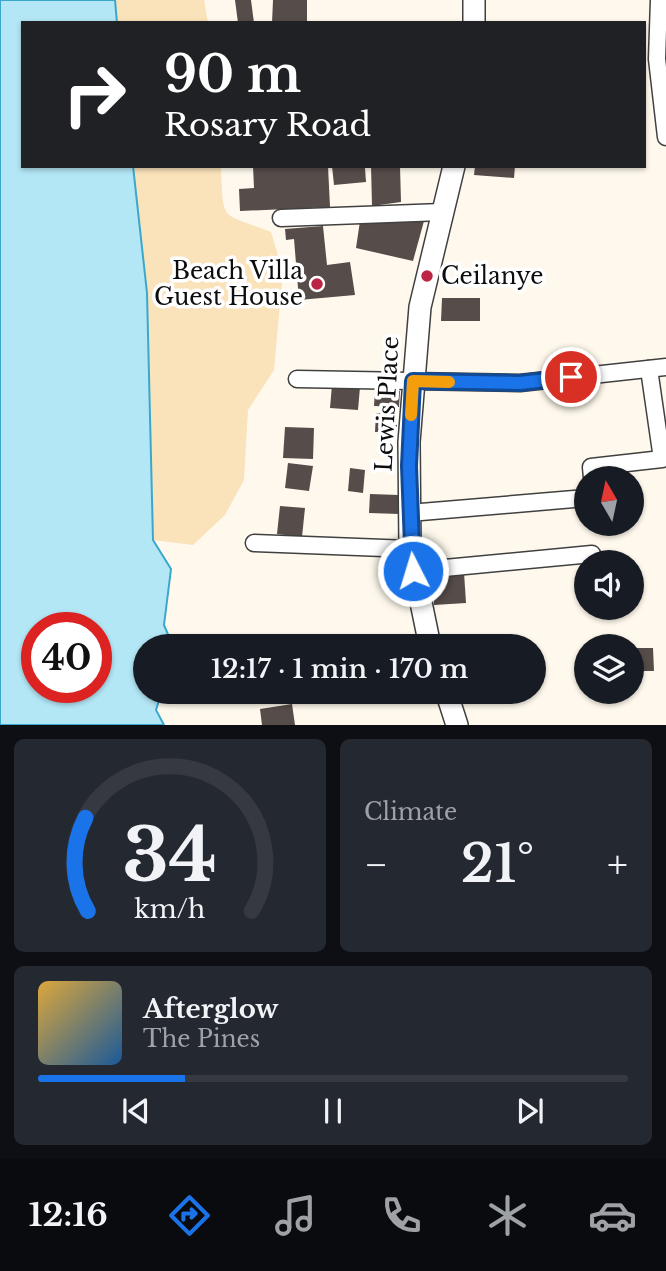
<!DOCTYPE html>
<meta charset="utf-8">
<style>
body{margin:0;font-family:"Libre Baskerville",serif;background:#242831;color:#f1f3f6;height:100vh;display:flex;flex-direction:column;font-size:26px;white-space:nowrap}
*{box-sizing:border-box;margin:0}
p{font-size:23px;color:#9ea1a6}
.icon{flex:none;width:38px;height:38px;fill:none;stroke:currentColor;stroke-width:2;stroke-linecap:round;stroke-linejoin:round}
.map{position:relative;height:725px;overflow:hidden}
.panel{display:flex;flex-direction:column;gap:14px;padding:14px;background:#0d0f14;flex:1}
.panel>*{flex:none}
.hud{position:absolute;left:21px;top:21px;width:625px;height:147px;border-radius:0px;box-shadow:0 2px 5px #0004;background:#202124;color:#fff;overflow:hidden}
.needle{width:46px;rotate:351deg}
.controls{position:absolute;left:574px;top:466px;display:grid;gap:14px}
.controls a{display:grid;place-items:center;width:70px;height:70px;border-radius:50%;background:#171b24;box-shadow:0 2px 5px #0004;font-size:35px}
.speed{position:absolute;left:21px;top:612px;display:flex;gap:14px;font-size:35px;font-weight:700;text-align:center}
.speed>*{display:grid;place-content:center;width:91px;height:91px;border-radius:50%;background:#171b24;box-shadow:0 2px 5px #0004;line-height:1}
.speed .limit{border:10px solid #d22;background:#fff;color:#111}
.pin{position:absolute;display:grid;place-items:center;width:60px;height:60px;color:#fff;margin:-30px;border:4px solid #fff;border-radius:50%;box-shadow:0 2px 7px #0007}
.me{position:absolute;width:77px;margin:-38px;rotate:355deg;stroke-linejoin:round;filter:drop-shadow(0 0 5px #0008)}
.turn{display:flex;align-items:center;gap:24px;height:147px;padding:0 28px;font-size:32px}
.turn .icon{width:91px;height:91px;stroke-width:2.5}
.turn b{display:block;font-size:49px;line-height:60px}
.big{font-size:52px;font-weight:600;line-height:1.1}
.panel .tile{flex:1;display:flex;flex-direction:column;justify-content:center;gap:10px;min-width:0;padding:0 24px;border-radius:10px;background:#242831}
.panel .dial{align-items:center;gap:0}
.dial svg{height:182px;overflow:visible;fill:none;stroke:#363941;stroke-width:7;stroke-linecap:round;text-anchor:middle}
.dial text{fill:#f1f3f6;stroke:none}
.song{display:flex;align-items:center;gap:21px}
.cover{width:84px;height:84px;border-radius:10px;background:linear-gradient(135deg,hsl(40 70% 55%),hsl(210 70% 35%))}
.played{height:7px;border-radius:4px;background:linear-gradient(90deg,#1a73e8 25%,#363941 25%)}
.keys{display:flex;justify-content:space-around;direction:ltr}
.heat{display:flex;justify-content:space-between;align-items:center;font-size:38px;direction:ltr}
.panel .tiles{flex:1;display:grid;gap:14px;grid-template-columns:1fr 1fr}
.tile:last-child{grid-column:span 2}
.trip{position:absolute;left:133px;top:634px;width:413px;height:70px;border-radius:35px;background:#171b24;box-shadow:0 2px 5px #0004;font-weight:600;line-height:70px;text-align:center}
.dock{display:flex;height:112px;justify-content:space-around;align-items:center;background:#090b0e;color:#9ea1a6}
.dock .icon{width:49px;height:49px}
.dock .current{color:#1a73e8}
.dock b{font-size:32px;color:#f1f3f6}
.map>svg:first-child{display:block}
</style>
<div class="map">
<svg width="666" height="725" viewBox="0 0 666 725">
<rect width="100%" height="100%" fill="#fff9ed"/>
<g fill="#fae2ba">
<polygon points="115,0 204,0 208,23 117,23"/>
<path d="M133,166h88c2,59 0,46 50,66l12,40 -9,98 -26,40 -4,70 -19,35 -32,30 -40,-5 -6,-247z"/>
</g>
<path fill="#b3e7f6" stroke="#3aa8cc" stroke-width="2" fill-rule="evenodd" d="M0,0h115l2,23h-94v143h110l14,127 6,247 18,29 -7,56 9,21h-28v45h17l-6,19 8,15h-164zM37,628h59v60h-59z"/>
<g fill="#564c4a">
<polygon points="235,0 251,0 254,23 238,23"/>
<polygon points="273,0 307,0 307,23 272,23"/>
<polygon points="253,166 328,166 330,207 240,211 239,189 254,188"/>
<polygon points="332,166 365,168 366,182 334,185"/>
<polygon points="371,166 400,166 401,202 372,206"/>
<polygon points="475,166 515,166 514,178 474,175"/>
<polygon points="360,221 424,221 413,261 356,248"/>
<polygon points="323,226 327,265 350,262 355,295 299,300 294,239 286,240 285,229"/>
<polygon points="442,298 480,298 480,321 441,321"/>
<polygon points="332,385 360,387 358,410 330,408"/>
<polygon points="375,389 400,391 399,407 374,406"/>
<polygon points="376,413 397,413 397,432 375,432"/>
<polygon points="285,427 314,428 313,459 283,458"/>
<polygon points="288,463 313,466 309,491 285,488"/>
<polygon points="350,468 365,470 363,493 348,491"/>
<polygon points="370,494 399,495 399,514 369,513"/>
<polygon points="280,506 305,508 302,537 277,534"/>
<polygon points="464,572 466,603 434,605 433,573"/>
<polygon points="636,648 653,648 654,671 637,671"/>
<polygon points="292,704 295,725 262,725 260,709"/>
</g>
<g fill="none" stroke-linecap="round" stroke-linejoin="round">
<g stroke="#404040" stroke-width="19">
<g id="minor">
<polyline points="659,0 657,59 666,137"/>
<polyline points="281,218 442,212"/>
<polyline points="297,379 520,383 666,367"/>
<polyline points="592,478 591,467 662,459 649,369"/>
<polyline points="409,513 586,498"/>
<polyline points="254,543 410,549"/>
<polyline points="413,571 592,554"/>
</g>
</g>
<g stroke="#404040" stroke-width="24">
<g id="tertiary">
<polyline points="474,23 474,0"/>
<polyline points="430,646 410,549 409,442 420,307 454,166"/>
<polyline points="446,691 457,725"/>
</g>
</g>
<use href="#minor" stroke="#fff" stroke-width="16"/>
<use href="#tertiary" stroke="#fff" stroke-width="21"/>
</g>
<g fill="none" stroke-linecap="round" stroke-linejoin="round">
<g stroke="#114b97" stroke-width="18">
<polyline id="route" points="413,571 409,466 413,381 520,383 571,377"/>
</g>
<use href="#route" stroke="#1a73e8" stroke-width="12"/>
<polyline stroke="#f59e0b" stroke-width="12" points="411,415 413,381 449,382"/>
</g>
<g fill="#bc2644" stroke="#fff" stroke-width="2.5">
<circle cx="427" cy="276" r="7"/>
<circle cx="317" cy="284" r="7"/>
</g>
<g text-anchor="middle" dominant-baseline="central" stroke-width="7" stroke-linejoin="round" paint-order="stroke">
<g font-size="23" fill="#0d0d0d" stroke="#fff" text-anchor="end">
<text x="303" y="271">Beach Villa<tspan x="303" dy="26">Guest House</tspan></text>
<text x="441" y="276" text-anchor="start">Ceilanye</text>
</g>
<g font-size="23" fill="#0d0d0d" stroke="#fff">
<text transform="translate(387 404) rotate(-87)">Lewis Place</text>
</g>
</g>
</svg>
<div class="controls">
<a><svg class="needle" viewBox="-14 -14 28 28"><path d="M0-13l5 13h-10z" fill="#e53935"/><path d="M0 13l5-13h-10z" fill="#9ea1a6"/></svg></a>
<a><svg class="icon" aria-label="sound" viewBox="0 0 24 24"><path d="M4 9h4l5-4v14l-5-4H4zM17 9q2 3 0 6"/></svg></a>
<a><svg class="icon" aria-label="layers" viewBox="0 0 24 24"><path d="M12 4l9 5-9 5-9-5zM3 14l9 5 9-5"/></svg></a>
</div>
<div class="speed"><div class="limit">40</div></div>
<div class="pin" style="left:571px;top:377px;background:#d93025"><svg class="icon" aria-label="arrive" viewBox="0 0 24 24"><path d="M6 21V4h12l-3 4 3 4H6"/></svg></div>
<svg class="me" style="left:413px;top:571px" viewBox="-20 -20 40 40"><circle r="17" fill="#1a73e8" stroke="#fff" stroke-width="3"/><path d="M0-11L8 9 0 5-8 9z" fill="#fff"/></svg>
<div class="trip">12:17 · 1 min · 170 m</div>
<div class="hud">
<div class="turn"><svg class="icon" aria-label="right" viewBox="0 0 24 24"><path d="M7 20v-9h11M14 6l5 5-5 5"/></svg><div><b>90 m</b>Rosary Road</div></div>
</div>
</div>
<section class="panel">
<div class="tiles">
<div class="tile dial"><svg viewBox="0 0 100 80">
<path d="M14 69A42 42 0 1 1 86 69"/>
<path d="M14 69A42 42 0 0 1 13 28" stroke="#1a73e8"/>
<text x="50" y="56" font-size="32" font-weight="700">34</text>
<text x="50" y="72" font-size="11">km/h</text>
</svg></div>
<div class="tile"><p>Climate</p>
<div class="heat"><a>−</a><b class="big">21°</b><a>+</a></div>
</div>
<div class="tile">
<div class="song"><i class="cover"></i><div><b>Afterglow</b><p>The Pines</p></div></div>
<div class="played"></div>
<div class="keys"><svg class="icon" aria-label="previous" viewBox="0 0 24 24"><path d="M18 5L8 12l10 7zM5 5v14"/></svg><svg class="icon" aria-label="pause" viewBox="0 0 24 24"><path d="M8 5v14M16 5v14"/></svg><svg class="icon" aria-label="next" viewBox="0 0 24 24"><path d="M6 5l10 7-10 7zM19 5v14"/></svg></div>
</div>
</div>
</section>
<nav class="dock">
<b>12:16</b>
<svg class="icon current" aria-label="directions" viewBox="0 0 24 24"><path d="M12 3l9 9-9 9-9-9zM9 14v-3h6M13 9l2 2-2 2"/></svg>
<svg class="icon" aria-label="music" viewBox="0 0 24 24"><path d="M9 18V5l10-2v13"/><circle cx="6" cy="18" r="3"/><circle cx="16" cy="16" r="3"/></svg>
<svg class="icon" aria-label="phone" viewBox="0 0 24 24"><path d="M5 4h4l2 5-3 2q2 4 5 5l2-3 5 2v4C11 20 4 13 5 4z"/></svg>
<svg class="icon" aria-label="climate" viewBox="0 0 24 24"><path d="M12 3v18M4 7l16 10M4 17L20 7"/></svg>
<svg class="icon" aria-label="car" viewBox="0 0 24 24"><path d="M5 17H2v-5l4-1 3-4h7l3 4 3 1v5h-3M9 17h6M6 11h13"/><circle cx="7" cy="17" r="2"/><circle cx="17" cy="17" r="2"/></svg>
</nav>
